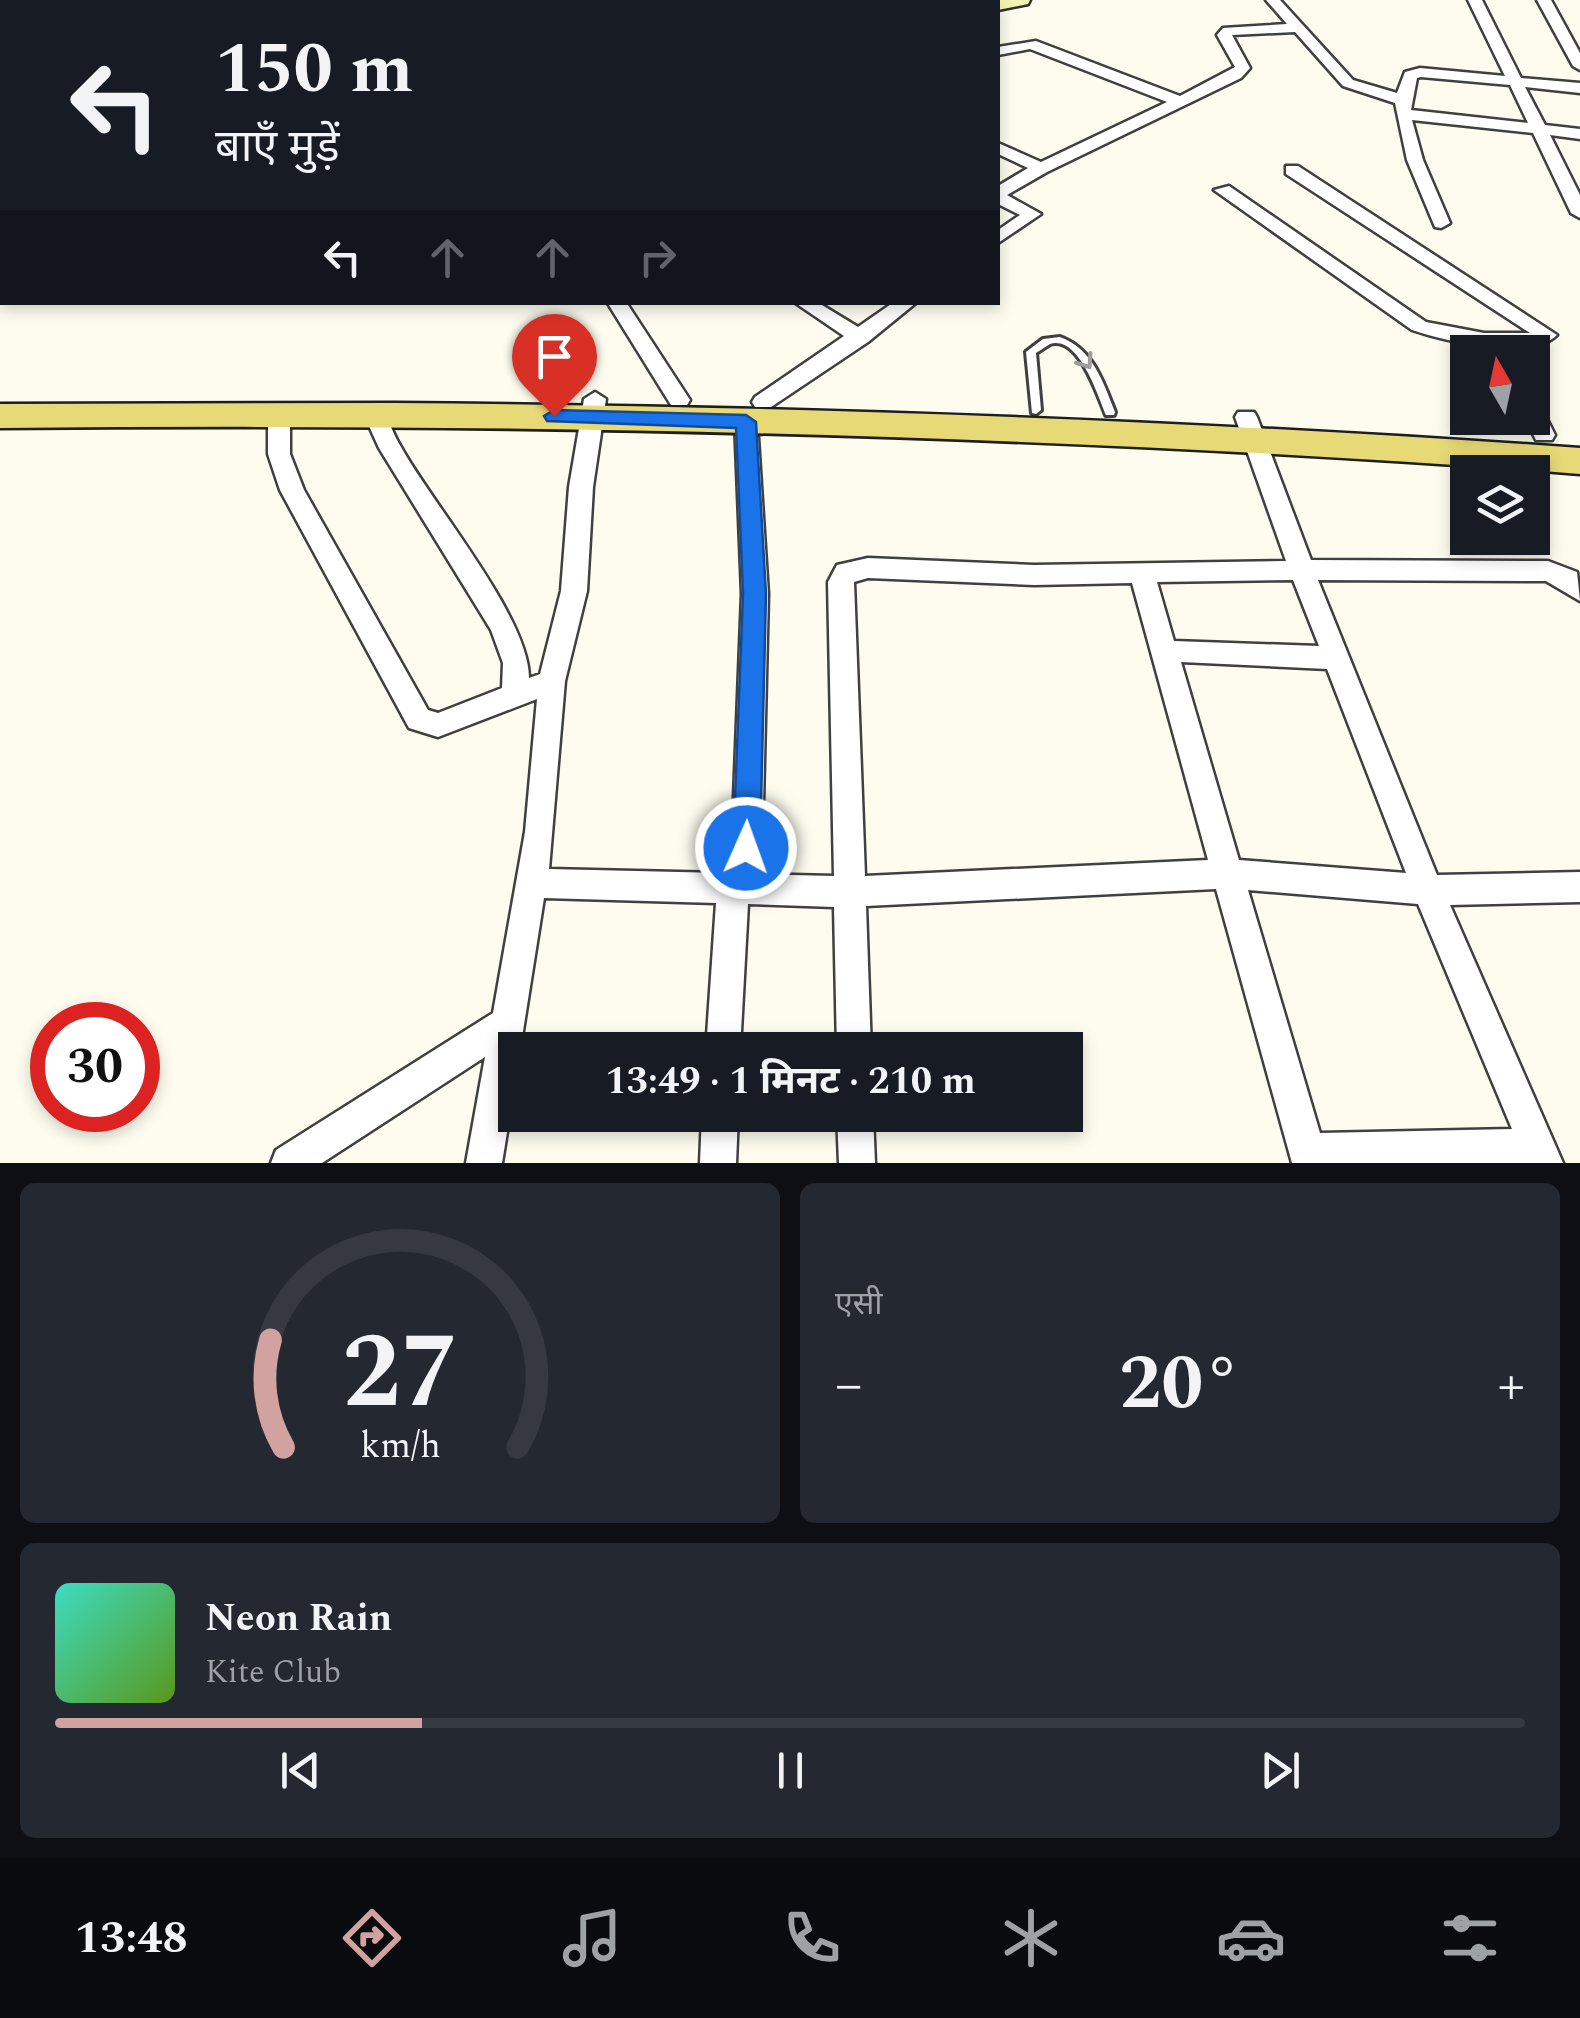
<!DOCTYPE html>
<html lang="hi">
<meta charset="utf-8">
<style>
body{margin:0;font-family:Spectral,"Noto Sans Devanagari",serif;background:#242831;color:#f1f3f6;height:100vh;display:flex;flex-direction:column;font-size:38px;white-space:nowrap}
*{box-sizing:border-box;margin:0}
p{font-size:32px;color:#9ea1a6}
.icon{flex:none;width:55px;height:55px;fill:none;stroke:currentColor;stroke-width:2;stroke-linecap:round;stroke-linejoin:round}
.map{position:relative;height:1163px;overflow:hidden}
.side{display:flex;flex-direction:column;gap:20px;padding:20px;background:#0d0f14;flex:1}
.side>*{flex:none}
.top-card{position:absolute;left:0px;top:0px;width:1000px;height:305px;box-shadow:0 5px 15px #0003;background:#171b24;color:#f1f3f6;overflow:hidden}
.needle{width:65px;rotate:351deg}
.fabs{position:absolute;left:1450px;top:335px;display:grid;gap:20px}
.fabs a{display:grid;place-items:center;width:100px;height:100px;border-radius:0px;background:#171b24;box-shadow:0 5px 15px #0003;font-size:50px}
.speed{position:absolute;left:30px;top:1002px;display:flex;gap:20px;font-size:50px;font-weight:700;text-align:center}
.speed>*{display:grid;place-content:center;width:130px;height:130px;border-radius:50%;background:#171b24;box-shadow:0 5px 15px #0003;line-height:1}
.speed .limit{border:15px solid #d22;background:#fff;color:#111}
.pin{position:absolute;display:grid;place-items:center;width:85px;height:85px;color:#fff;margin:-102px -42px;border-radius:50% 50% 50% 0;rotate:-45deg;box-shadow:0 0 10px #0007}
.pin .icon{rotate:45deg}
.me{position:absolute;width:110px;margin:-55px;rotate:2deg;stroke-linejoin:round;filter:drop-shadow(0 0 8px #0008)}
.turn{display:flex;align-items:center;gap:35px;height:210px;padding:0 50px;font-size:45px}
.turn .icon{width:130px;height:130px;stroke-width:2.5}
.turn b{display:block;font-size:70px;line-height:85px}
.lanes{display:flex;align-items:center;height:95px;padding:0 50px;background:#0003;justify-content:center;gap:50px;direction:ltr}
.lanes .off{opacity:.35}
.big{font-size:75px;font-weight:700;line-height:1.1}
.side .card{flex:1;display:flex;flex-direction:column;justify-content:center;gap:15px;min-width:0;padding:0 35px;border-radius:15px;background:#242831}
.side .dial{align-items:center;gap:0}
.dial svg{height:260px;overflow:visible;fill:none;stroke:#363941;stroke-width:7;stroke-linecap:round;text-anchor:middle}
.dial text{fill:#f1f3f6;stroke:none}
.song{display:flex;align-items:center;gap:30px}
.cover{width:120px;height:120px;border-radius:15px;background:linear-gradient(135deg,hsl(170 70% 55%),hsl(90 70% 35%))}
.played{height:10px;border-radius:5px;background:linear-gradient(90deg,#d2a2a0 25%,#363941 25%)}
.keys{display:flex;justify-content:space-around;direction:ltr}
.heat{display:flex;justify-content:space-between;align-items:center;font-size:55px;direction:ltr}
.side .tiles{flex:1;display:grid;gap:20px;grid-template-columns:1fr 1fr}
.card:last-child{grid-column:span 2}
.trip{position:absolute;left:498px;top:1032px;width:585px;height:100px;border-radius:0px;background:#171b24;box-shadow:0 5px 15px #0003;font-weight:700;line-height:100px;text-align:center}
.tab-bar{display:flex;height:160px;justify-content:space-around;align-items:center;background:#090b0e;color:#9ea1a6}
.tab-bar .icon{width:70px;height:70px}
.tab-bar .selected{color:#d2a2a0}
.tab-bar b{font-size:45px;color:#f1f3f6}
.map>svg:first-child{display:block}
</style>
<div class="map">
<svg width="1580" height="1163" viewBox="0 0 1580 1163">
<rect width="100%" height="100%" fill="#fdfcef"/>
<g fill="none" stroke-linecap="round" stroke-linejoin="round">
<g stroke="#404040" stroke-width="6">
<path id="service" d="M1060,337c33,12 43,45 55,75l-1,3h-8c-8,-19 -27,-80 -56,-71 -2,1 -12,8 -14,9l5,57 -5,4 -4,-1 -6,-61 17,-13z"/>
</g>
<g stroke="#404040" stroke-width="5">
<g id="minor">
<polygon points="700,0 714,0 715,2 702,2"/>
<polygon points="868,0 882,0 883,2 870,2"/>
<path d="M1266,0h14l73,80 44,13 8,-21 15,-4 85,8 -37,-76h14l39,78 59,5v10l-55,-6 20,38 35,4v10l-30,-4 30,60v23l-9,-5 -38,-80 -121,-13 11,40 27,63 -9,5 -6,-1 -28,-67 -12,-57 -52,-17 -48,-54 -63,3 18,33 -9,10 -194,94 -40,23 34,19 -43,29v-13l22,-15 -22,-11v-18l30,-18 -30,-14v-11l43,19 126,-60 -137,-53 -32,6v-8l38,-6 144,55 55,-29 -18,-32 6,-7 64,-4zM1421,77l89,8 18,38 -117,-13 6,-32z"/>
<polygon points="1537,0 1551,0 1580,53 1580,70 1573,66"/>
<polygon points="0,87 2,88 2,97 0,97"/>
<rect x="0" y="125" width="2" height="10"/>
<path d="M1286,166h12l259,169c-26,26 -113,6 -145,-5l-198,-140 15,-4 197,136 58,11h46l-244,-159z"/>
<polygon points="607,302 626,302 690,400 687,405 671,405"/>
<polygon points="794,302 817,302 858,327 894,302 917,302 868,342 771,407 755,407 752,402 755,397 844,336"/>
<path d="M595,392l11,7 -13,88 -6,104 -22,90 -16,188 173,4 10,-26 10,-253 -7,-172 3,-5h16l3,5 11,172 -6,253 -9,27 81,2 -6,-294 9,-17 31,-7 166,7 252,-4 -51,-144 3,-5h16l3,5 54,143 237,1 29,11 3,29 -34,-20 -228,-1 119,295 143,-3v30l-130,3 113,258h-271l-76,-274 -350,17 5,144h-34l-3,-143 -86,-3 -8,146h-34l10,-147 -172,-5 -24,152h-5v33l-13,80h-36l19,-106 -163,106h-51l5,-13 217,-137 32,-181 12,-133 -99,38 -29,-9 -129,-238 -12,-36v-37l11,-7 11,7v37l14,36 124,220 10,3 64,-25 1,-25 -12,-33 -112,-182 -14,-31 3,-5h16c6,11 10,24 17,35 32,58 128,170 128,231l11,-4 21,-83 8,-104 15,-88zM868,578l166,7 98,-2 76,277 -343,16 -11,-294zM1293,580l26,66 -145,-5 -17,-59zM1181,662l146,7 79,204 -167,-13zM1248,890l170,14 94,225 -192,4z"/>
<polygon points="1532,403 1540,405 1555,435 1552,440 1536,440 1525,418 1532,418"/>
<polygon points="702,1115 738,1115 736,1163 700,1163"/>
<polygon points="837,1115 873,1115 875,1163 839,1163"/>
</g>
</g>
<g stroke="#2f2f2f" stroke-width="5">
<g id="secondary">
<polygon points="991,0 1030,0 1028,4 998,10 998,2 990,2"/>
<polygon points="2,259 2,275 0,276 0,260"/>
</g>
</g>
<g stroke="#1e1e1e" stroke-width="5">
<path id="primary" d="M395,403c396,3 790,17 1185,45v26c-526,-40 -1052,-51 -1580,-46v-24z"/>
</g>
<use href="#service" fill="#fff" fill-rule="evenodd"/>
<use href="#minor" fill="#fff" fill-rule="evenodd"/>
<use href="#secondary" fill="#f4f5b2" fill-rule="evenodd"/>
<use href="#primary" fill="#e7d975" fill-rule="evenodd"/>
</g>
<defs><path id="oneway-chevron" d="M-2-3.5L2.5 0L-2 3.5" fill="none" stroke-width="1.6" stroke-linecap="round" stroke-linejoin="round" transform="scale(2.5)"/></defs>
<use stroke="#9e9e9e" href="#oneway-chevron" transform="translate(1086 362) rotate(56)"/>
<polygon fill="#1a73e8" stroke="#114b97" stroke-width="2.5" points="554,410 746,415 756,422 766,594 760,848 756,857 746,860 737,857 733,848 743,594 736,428 547,421 544,416"/>
</svg>
<div class="fabs">
<a><svg class="needle" viewBox="-14 -14 28 28"><path d="M0-13l5 13h-10z" fill="#e53935"/><path d="M0 13l5-13h-10z" fill="#9ea1a6"/></svg></a>
<a><svg class="icon" aria-label="layers" viewBox="0 0 24 24"><path d="M12 4l9 5-9 5-9-5zM3 14l9 5 9-5"/></svg></a>
</div>
<div class="speed"><div class="limit">30</div></div>
<div class="pin" style="left:554px;top:416px;background:#d93025"><svg class="icon" aria-label="arrive" viewBox="0 0 24 24"><path d="M6 21V4h12l-3 4 3 4H6"/></svg></div>
<svg class="me" style="left:746px;top:848px" viewBox="-20 -20 40 40"><circle r="17" fill="#1a73e8" stroke="#fff" stroke-width="3"/><path d="M0-11L8 9 0 5-8 9z" fill="#fff"/></svg>
<div class="trip">13:49 · 1 मिनट · 210 m</div>
<div class="top-card">
<div class="turn"><svg class="icon" aria-label="left" viewBox="0 0 24 24"><path d="M17 20v-9H6M10 6l-5 5 5 5"/></svg><div><b>150 m</b>बाएँ मुड़ें</div></div>
<div class="lanes"><svg class="icon" aria-label="left" viewBox="0 0 24 24"><path d="M17 20v-9H6M10 6l-5 5 5 5"/></svg><svg class="icon off" aria-label="ahead" viewBox="0 0 24 24"><path d="M12 20V5M6 11l6-6 6 6"/></svg><svg class="icon off" aria-label="ahead" viewBox="0 0 24 24"><path d="M12 20V5M6 11l6-6 6 6"/></svg><svg class="icon off" aria-label="right" viewBox="0 0 24 24"><path d="M7 20v-9h11M14 6l5 5-5 5"/></svg></div>
</div>
</div>
<section class="side">
<div class="tiles">
<div class="card dial"><svg viewBox="0 0 100 80">
<path d="M14 69A42 42 0 1 1 86 69"/>
<path d="M14 69A42 42 0 0 1 10 36" stroke="#d2a2a0"/>
<text x="50" y="56" font-size="32" font-weight="700">27</text>
<text x="50" y="72" font-size="11">km/h</text>
</svg></div>
<div class="card"><p>एसी</p>
<div class="heat"><a>−</a><b class="big">20°</b><a>+</a></div>
</div>
<div class="card">
<div class="song"><i class="cover"></i><div><b>Neon Rain</b><p>Kite Club</p></div></div>
<div class="played"></div>
<div class="keys"><svg class="icon" aria-label="previous" viewBox="0 0 24 24"><path d="M18 5L8 12l10 7zM5 5v14"/></svg><svg class="icon" aria-label="pause" viewBox="0 0 24 24"><path d="M8 5v14M16 5v14"/></svg><svg class="icon" aria-label="next" viewBox="0 0 24 24"><path d="M6 5l10 7-10 7zM19 5v14"/></svg></div>
</div>
</div>
</section>
<nav class="tab-bar">
<b>13:48</b>
<svg class="icon selected" aria-label="directions" viewBox="0 0 24 24"><path d="M12 3l9 9-9 9-9-9zM9 14v-3h6M13 9l2 2-2 2"/></svg>
<svg class="icon" aria-label="music" viewBox="0 0 24 24"><path d="M9 18V5l10-2v13"/><circle cx="6" cy="18" r="3"/><circle cx="16" cy="16" r="3"/></svg>
<svg class="icon" aria-label="phone" viewBox="0 0 24 24"><path d="M5 4h4l2 5-3 2q2 4 5 5l2-3 5 2v4C11 20 4 13 5 4z"/></svg>
<svg class="icon" aria-label="climate" viewBox="0 0 24 24"><path d="M12 3v18M4 7l16 10M4 17L20 7"/></svg>
<svg class="icon" aria-label="car" viewBox="0 0 24 24"><path d="M5 17H2v-5l4-1 3-4h7l3 4 3 1v5h-3M9 17h6M6 11h13"/><circle cx="7" cy="17" r="2"/><circle cx="17" cy="17" r="2"/></svg>
<svg class="icon" aria-label="filters" viewBox="0 0 24 24"><path d="M4 7h16M4 17h16"/><circle cx="9" cy="7" r="2"/><circle cx="15" cy="17" r="2"/></svg>
</nav>
